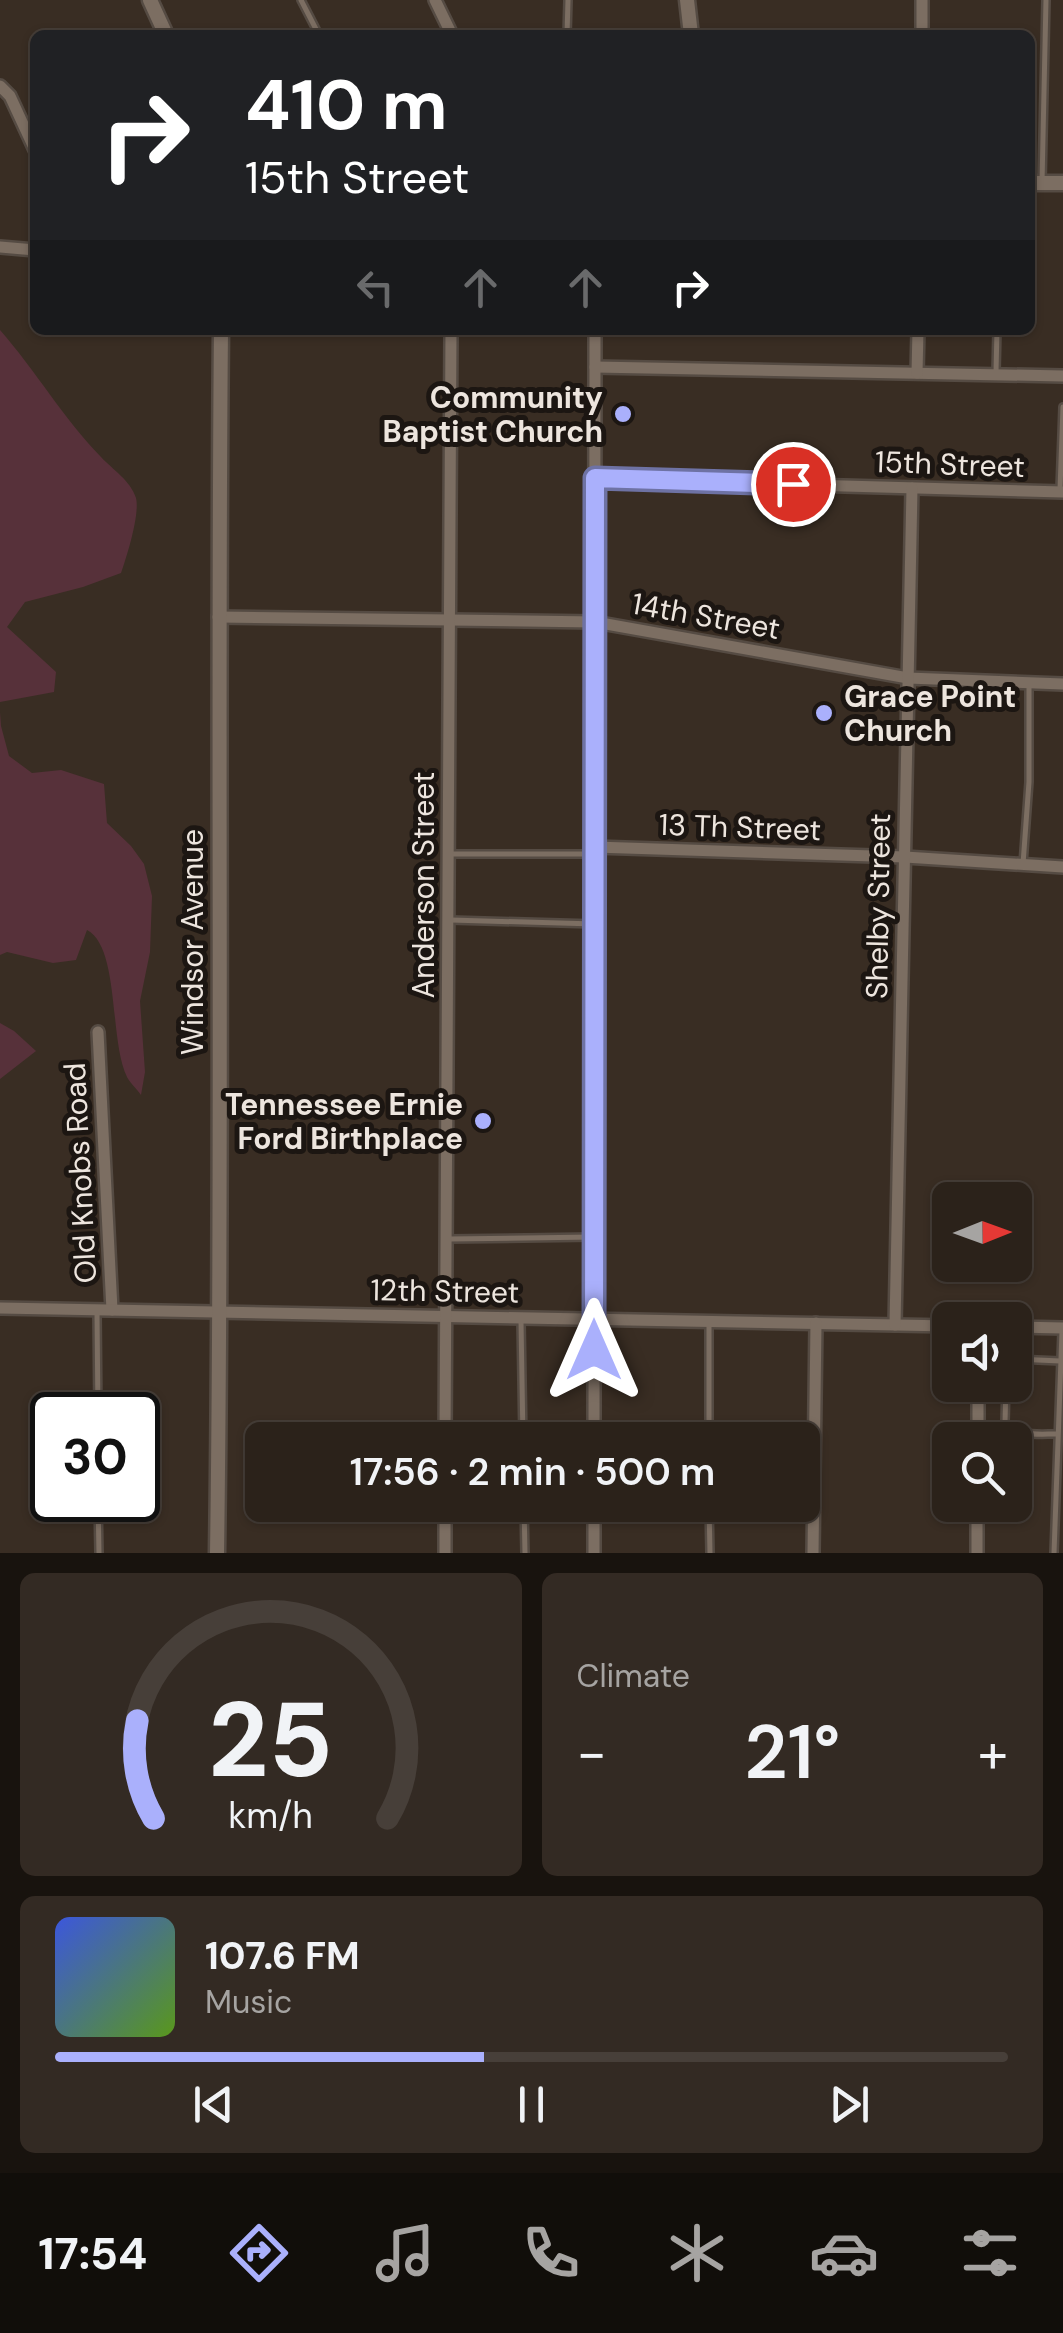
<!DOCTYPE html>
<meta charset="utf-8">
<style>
body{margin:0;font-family:"DM Sans",sans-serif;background:#332a23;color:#f1f3f6;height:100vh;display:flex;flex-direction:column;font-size:38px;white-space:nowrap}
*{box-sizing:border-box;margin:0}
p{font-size:32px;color:#a6a4a2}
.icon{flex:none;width:55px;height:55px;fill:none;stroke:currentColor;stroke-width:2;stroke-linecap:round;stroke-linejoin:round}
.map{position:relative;height:1553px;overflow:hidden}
.panel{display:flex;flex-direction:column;gap:20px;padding:20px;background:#18130e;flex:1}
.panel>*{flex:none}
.guide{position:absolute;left:30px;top:30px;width:1005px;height:305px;border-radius:15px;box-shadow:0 2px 8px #0004,0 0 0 2px #473f39;background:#202124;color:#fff;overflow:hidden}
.needle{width:65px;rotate:89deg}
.tools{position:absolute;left:932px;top:1182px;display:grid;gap:20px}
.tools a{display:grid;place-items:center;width:100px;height:100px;border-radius:15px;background:#2b221a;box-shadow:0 2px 8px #0004,0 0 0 2px #473f39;font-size:50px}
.speed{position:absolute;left:30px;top:1392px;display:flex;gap:20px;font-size:50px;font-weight:700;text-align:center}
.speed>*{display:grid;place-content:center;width:130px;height:130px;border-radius:50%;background:#2b221a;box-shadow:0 2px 8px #0004,0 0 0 2px #473f39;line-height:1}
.speed .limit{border:5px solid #111;border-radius:15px;background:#fff;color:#111}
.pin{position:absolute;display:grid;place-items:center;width:85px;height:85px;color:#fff;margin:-42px;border:5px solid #fff;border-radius:50%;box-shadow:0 2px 10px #0007}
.me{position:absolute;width:110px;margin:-55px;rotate:0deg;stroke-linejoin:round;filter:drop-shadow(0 0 8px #0008)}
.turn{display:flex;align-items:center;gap:35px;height:210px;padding:0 50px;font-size:45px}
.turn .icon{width:130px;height:130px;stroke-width:2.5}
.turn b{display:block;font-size:70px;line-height:85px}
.lanes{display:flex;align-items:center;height:95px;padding:0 50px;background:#0003;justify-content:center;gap:50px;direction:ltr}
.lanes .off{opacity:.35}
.big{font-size:75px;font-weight:600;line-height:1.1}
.panel .widget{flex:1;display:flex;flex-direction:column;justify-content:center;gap:15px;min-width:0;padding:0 35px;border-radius:15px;background:#332a23}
.panel .dial{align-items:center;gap:0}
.dial svg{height:260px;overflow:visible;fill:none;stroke:#473f39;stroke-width:7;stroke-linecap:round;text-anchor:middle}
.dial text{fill:#f1f3f6;stroke:none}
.song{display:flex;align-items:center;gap:30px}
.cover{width:120px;height:120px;border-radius:15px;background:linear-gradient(135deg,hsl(230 70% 55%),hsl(90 70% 35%))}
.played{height:10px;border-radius:5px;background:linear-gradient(90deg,#aab0fc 45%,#473f39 45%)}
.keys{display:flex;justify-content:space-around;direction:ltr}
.heat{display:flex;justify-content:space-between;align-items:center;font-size:55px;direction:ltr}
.panel .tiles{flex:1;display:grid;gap:20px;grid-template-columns:1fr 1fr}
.widget:last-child{grid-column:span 2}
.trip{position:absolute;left:245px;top:1422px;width:575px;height:100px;border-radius:15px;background:#2b221a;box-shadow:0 2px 8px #0004,0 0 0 2px #473f39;font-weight:600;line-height:100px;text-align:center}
.menu{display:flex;height:160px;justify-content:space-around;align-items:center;background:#110e0a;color:#a6a4a2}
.menu .icon{width:70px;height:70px}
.menu .selected{color:#aab0fc}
.menu b{font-size:45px;color:#f1f3f6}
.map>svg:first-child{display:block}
</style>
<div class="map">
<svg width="1063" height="1553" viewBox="0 0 1063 1553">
<rect width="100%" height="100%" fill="#392d23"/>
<g fill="#57313a">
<path d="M0,330c36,41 63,88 101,127 12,13 29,23 35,41 4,16 -9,58 -15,75l-38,14 -58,15 -18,25 49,45 -2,20 -54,10z"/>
<path d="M0,712l1,14 8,30 23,17 29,-3 43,14 3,39 24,23 13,18 8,32 -2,56 -10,49 5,71 -4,23c-4,-6 -11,-12 -14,-18 -18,-36 -7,-130 -40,-147l-11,30 -23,3 -46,-11 -7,3z"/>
<polygon points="0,1023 14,1031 36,1051 0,1079"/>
</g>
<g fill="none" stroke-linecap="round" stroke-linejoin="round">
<g stroke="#554b43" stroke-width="10">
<g id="service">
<polyline points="301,0 319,35"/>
<polyline points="567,35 568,0"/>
<polyline points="1042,182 1046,0"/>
<polyline points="996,372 997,330"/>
<polyline points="453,401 592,402"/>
<polyline points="1060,489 1063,407"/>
<polyline points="452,854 595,854"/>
<polyline points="1023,864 1029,782 1029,685"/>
<polyline points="451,920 595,924"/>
<polyline points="449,1239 593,1237"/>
<polyline points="97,1313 98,1415"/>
<polyline points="521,1321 523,1440"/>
<polyline points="709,1324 709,1440"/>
<polyline points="1015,1359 1060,1361"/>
<path d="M1006,1385l-1,37c13,15 33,12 51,12"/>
<polyline points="98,1500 99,1553"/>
<polyline points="524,1505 525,1553"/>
<polyline points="709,1505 710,1553"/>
<polyline points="1054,1553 1062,1331"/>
</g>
</g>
<g stroke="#554b43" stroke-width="16">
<g id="minor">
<polyline points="435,0 452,35"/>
<polyline points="922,35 922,0"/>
<polyline points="0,86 10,96 35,150"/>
<polyline points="0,247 35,250"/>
<polyline points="595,367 1063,376"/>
<polyline points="917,373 918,330"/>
<polyline points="595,479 1063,492"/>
<polyline points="218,617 595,622 908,678 1063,684"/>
<polyline points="595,847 905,857 1063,867"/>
<polyline points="98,1032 112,1310"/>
<polyline points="0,1308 950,1326"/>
<polyline points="895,1325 912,488"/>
<polyline points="1015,1327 1063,1328"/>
<polyline points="445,1440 451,330"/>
<polyline points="594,1440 595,330"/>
<polyline points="978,1440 978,1385"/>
<polyline points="445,1553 445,1505"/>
<polyline points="594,1553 594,1505"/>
<polyline points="813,1553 816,1323"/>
<polyline points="977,1553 977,1505"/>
</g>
</g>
<g stroke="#554b43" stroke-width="19">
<g id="tertiary">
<polyline points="150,0 166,35"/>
<polyline points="687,0 691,35"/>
<polyline points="1030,183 1063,183"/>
<path d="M217,1553c6,-408 0,-815 4,-1223"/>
</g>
</g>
<use href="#service" stroke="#7c6e62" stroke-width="5"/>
<use href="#minor" stroke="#7c6e62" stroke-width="11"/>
<use href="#tertiary" stroke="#7c6e62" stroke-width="14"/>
</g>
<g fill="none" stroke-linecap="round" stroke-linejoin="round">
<g stroke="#6e72a4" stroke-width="25">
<polyline id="route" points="594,1350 595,478 793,484"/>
</g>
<use href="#route" stroke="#aab0fc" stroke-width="18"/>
</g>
<g fill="#aab0fc" stroke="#1c1612" stroke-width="4">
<circle cx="623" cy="414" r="10"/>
<circle cx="824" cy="713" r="10"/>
<circle cx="483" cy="1121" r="10"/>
</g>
<g text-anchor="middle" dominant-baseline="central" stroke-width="10" stroke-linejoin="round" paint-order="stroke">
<g font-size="30" font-weight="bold" fill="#ede5de" stroke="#1c1612" text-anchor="end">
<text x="603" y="397">Community<tspan x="603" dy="34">Baptist Church</tspan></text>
<text x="844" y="696" text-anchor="start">Grace Point<tspan x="844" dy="34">Church</tspan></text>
<text x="463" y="1104">Tennessee Ernie<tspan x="463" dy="34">Ford Birthplace</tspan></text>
</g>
<g font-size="30" fill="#ede5de" stroke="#1c1612">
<text transform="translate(950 464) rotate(2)">15th Street</text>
<text transform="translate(706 616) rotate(10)">14th Street</text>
<text transform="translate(740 827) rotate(2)">13 Th Street</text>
<text transform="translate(423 885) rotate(-90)">Anderson Street</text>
<text transform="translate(878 906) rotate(-89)">Shelby Street</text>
<text transform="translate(192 942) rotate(-90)">Windsor Avenue</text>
<text transform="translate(80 1173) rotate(-93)">Old Knobs Road</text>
<text transform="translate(445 1291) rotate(1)">12th Street</text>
</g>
</g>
</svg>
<div class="tools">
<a><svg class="needle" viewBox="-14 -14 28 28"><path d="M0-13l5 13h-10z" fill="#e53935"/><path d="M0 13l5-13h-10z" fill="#a6a4a2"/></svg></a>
<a><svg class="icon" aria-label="sound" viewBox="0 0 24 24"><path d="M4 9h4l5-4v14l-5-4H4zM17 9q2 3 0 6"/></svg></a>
<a><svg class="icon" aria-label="search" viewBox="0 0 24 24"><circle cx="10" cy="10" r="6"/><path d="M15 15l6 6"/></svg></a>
</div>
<div class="speed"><div class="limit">30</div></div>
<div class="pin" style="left:793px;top:484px;background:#d93025"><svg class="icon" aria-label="arrive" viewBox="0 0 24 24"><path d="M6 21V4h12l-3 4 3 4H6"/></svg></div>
<svg class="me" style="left:594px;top:1350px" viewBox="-20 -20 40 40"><path d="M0-17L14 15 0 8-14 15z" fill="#aab0fc" stroke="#fff" stroke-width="4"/></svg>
<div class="trip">17:56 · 2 min · 500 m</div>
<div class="guide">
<div class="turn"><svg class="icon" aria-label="right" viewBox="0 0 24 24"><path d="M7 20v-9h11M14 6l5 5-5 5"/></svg><div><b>410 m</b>15th Street</div></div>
<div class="lanes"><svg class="icon off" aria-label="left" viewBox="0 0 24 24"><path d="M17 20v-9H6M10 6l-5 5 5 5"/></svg><svg class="icon off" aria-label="ahead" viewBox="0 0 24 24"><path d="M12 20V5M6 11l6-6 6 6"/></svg><svg class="icon off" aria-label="ahead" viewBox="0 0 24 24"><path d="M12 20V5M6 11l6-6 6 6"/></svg><svg class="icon" aria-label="right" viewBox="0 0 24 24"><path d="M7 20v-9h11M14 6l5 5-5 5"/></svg></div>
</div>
</div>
<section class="panel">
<div class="tiles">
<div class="widget dial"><svg viewBox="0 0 100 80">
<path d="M14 69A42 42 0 1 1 86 69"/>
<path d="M14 69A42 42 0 0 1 9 39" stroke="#aab0fc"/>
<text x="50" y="56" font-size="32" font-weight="700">25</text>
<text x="50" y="72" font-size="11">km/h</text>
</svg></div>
<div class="widget"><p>Climate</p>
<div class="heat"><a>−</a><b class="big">21°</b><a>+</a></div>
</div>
<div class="widget">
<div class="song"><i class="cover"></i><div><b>107.6 FM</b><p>Music</p></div></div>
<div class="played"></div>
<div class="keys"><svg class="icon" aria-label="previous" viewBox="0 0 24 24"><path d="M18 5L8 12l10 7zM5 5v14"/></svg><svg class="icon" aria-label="pause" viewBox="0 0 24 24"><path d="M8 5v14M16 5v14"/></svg><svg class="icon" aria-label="next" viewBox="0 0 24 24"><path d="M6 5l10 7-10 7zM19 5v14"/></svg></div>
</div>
</div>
</section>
<nav class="menu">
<b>17:54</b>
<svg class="icon selected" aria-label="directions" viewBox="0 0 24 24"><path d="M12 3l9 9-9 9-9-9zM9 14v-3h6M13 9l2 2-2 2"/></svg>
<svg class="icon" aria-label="music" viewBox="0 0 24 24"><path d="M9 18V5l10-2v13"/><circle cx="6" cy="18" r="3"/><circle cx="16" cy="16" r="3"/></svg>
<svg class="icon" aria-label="phone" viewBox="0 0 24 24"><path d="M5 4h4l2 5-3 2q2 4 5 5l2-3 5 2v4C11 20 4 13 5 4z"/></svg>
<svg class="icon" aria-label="climate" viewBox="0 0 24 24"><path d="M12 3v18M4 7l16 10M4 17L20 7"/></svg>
<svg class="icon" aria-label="car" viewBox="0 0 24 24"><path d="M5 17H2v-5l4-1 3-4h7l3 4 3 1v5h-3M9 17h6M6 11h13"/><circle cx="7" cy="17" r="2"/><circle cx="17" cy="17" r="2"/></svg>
<svg class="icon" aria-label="filters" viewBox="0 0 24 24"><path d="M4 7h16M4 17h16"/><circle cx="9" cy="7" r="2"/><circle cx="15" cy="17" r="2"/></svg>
</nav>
